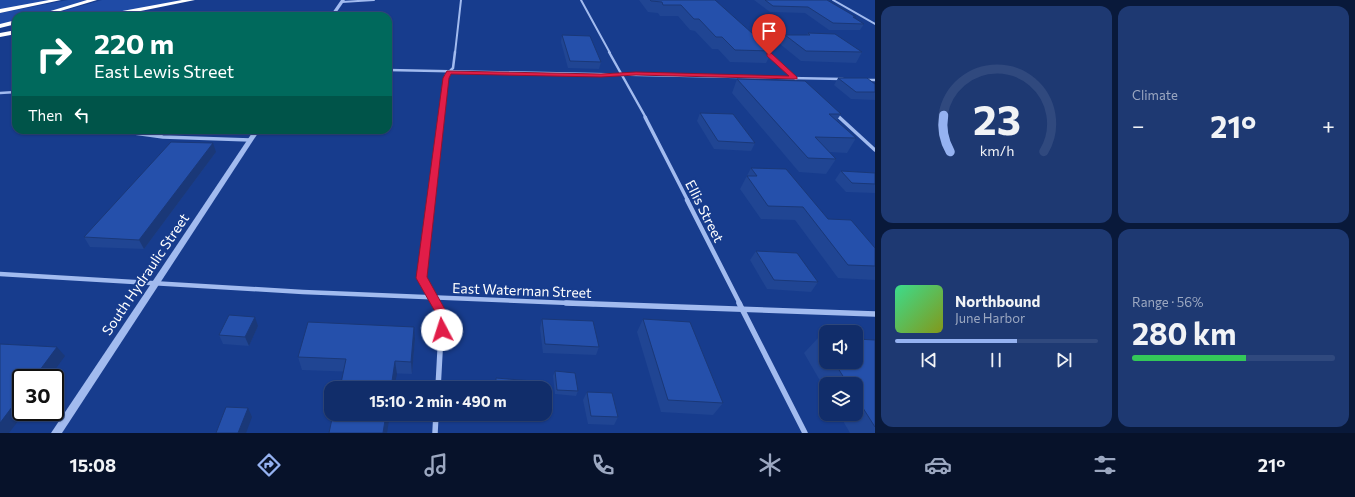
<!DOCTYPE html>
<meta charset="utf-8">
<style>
body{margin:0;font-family:Commissioner,sans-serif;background:#1e3972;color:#f1f3f6;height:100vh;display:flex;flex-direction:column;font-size:15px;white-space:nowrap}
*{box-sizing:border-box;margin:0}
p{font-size:13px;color:#9ca8c1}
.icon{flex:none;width:22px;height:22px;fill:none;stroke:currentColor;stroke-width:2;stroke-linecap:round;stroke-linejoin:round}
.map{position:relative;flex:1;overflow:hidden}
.panel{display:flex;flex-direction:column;gap:6px;padding:6px;background:#09193a;width:480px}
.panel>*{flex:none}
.banner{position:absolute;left:12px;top:12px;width:380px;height:122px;border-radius:12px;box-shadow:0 1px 3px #0004,0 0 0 1px #30497e;background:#00695c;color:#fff;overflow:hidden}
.tools{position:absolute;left:819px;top:325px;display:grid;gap:8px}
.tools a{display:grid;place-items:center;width:44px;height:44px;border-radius:8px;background:#112d6a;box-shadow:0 1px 3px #0004,0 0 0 1px #30497e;font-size:20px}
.speed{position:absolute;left:12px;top:369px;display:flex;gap:8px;font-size:20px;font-weight:700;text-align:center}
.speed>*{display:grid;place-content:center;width:52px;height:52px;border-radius:50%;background:#112d6a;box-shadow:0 1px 3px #0004,0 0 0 1px #30497e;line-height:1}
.speed .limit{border:2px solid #111;border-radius:6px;background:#fff;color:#111}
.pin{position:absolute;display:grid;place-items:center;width:34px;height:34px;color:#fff;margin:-41px -17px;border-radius:50% 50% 50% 0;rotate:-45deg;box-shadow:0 0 4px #0007}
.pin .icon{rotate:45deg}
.me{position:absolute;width:44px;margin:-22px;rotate:355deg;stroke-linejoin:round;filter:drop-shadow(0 0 3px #0008)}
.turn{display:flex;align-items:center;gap:14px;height:84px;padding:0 16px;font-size:18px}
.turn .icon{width:52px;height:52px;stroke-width:2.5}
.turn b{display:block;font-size:28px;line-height:34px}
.then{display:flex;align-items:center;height:38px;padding:0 16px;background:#0003;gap:8px;font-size:15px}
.big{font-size:30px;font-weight:700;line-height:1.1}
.panel .widget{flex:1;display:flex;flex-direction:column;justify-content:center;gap:6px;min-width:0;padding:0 14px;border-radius:12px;background:#1e3972}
.panel .dial{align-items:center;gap:0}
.dial svg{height:104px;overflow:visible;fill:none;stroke:#30497e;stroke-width:7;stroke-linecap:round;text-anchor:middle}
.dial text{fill:#f1f3f6;stroke:none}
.song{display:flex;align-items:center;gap:12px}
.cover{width:48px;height:48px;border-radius:6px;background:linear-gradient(135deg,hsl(150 70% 55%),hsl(70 70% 35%))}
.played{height:4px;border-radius:2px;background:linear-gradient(90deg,#95b2f1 60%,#30497e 60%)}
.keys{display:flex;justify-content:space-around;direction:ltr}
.heat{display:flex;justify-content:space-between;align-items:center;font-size:22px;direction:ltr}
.charge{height:6px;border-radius:3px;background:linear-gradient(90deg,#34c759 56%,#30497e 0)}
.panel .tiles{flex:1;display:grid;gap:6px;grid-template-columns:repeat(2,1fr)}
.trip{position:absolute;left:324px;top:381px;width:228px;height:40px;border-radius:12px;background:#112d6a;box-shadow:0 1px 3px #0004,0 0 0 1px #30497e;font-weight:700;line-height:40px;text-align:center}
.dock{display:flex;height:64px;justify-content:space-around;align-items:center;background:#07122a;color:#9ca8c1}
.dock .icon{width:28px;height:28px}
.dock .current{color:#95b2f1}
.dock b{font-size:18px;color:#f1f3f6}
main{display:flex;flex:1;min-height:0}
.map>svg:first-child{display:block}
</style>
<main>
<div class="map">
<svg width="875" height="433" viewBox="0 0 875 433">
<rect width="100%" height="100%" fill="#173c8d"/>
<g fill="#1f4ba6">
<polygon points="0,0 53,0 0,10"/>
<polygon points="68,0 89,0 34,16 16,16 16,21 0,25 0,13"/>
<polygon points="102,0 187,0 99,16 45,16"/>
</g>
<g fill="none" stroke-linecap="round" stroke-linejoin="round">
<g stroke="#a2bbef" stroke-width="2">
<polyline points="581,0 610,53"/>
<polyline points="833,0 875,24"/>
<polyline points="342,2 374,0"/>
<polyline points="455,53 461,0"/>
</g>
<g stroke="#a2bbef" stroke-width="2.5">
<polyline points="609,52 646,118"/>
<polyline points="767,52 796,79"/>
<polyline points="388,70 843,79"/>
<polyline points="865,80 875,80"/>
<polyline points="0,93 16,92"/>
<polyline points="835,114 840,118"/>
<polyline points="441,118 446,75 453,68 455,52"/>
</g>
<g stroke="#a2bbef" stroke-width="3.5">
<polyline points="645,117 688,201"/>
<polyline points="839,117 875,150"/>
<polyline points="112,130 163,137 250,140"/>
<polyline points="431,201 441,117"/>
</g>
<g stroke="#a2bbef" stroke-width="4.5">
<polyline points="431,200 422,277 436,304"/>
<polyline points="687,200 740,304"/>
<polyline points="0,274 303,292 594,304"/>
</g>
<g stroke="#a2bbef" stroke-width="5.5">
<polyline points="436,303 442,315 438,388"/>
<polyline points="566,303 875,314"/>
<polyline points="739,303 805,433"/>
<polyline points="435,433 436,414"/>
</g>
<g fill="#a2bbef" fill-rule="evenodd">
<polygon points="341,0 345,0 334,16 330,16"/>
<polygon points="254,130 260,130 62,433 51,433"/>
</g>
<g fill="#fff" fill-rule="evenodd">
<polygon points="49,0 61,0 0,13 0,9"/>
<polygon points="87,0 97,0 44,16 34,16"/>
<polygon points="182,0 195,0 116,16 103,16 106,14"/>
<polygon points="16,20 16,24 0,28 0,24"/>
<polygon points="16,30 16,34 0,37 0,33"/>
</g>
</g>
<g fill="#204593">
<polygon points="639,0 715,0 772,51 766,63 730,62 718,49 712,49 695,31 690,30 678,16 660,16 658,13 648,12"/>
<polygon points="754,0 827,0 856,17 855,18 864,24 860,30 829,30 805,13 770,12"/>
<polygon points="808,33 862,52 856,63 801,61 780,44 785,35 807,35"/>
<polygon points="562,35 601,62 599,69 568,68 561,42"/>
<polygon points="838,78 875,84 875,100 851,99 834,85"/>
<polygon points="737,79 841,114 837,120 856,138 847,153 829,152 836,159 826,174 799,172 732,93"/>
<polygon points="700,113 755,143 751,151 714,149 697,121"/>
<polygon points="216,152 144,249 90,247 84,237"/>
<polygon points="751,168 828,219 875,248 875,280 838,278 795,220 761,219 740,189"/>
<polygon points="841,171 875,173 875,193 846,192 835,180"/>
<polygon points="756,251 818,282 811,292 767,289 750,260"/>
<polygon points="542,319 599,347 596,355 543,353 540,328"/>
<polygon points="643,319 723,403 713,415 661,412 637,332"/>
<polygon points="258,326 249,346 223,344 219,335"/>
<polygon points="819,337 826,337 826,362 856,362 875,340 875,433 850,433 839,414 856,414 856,384 826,384 826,391 804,353"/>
<polygon points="415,339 412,374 302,370 298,357"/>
<polygon points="555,371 578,391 576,396 555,394 553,376"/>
<polygon points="587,392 618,417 614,425 588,424 583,400"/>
<polygon points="520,414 544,414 543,416"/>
</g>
<g fill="#1a3878">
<polygon points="213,143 216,152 144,249 139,240"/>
<polygon points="255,317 258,326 249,346 245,337"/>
<polygon points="414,327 415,339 412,374 411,362"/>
<polygon points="57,347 65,356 49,378 34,378"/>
<polygon points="395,361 397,374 394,388 391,388"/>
<polygon points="21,395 21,412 25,412 9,433 0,433 0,423"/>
<polygon points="248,408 252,417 246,433 238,433"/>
<polygon points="386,414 390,414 387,433 383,433"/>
</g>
<g fill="#2550ab" stroke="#1a3878">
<polygon points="650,0 715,0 772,51 735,50 722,37 716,37 699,19 694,19 681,5 663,5 662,2 651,1"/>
<polygon points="765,0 827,0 856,17 853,17 864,24 833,23 808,7 773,6"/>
<polygon points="342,13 381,13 380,16 340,16"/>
<polygon points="808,33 835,34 862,52 806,51 785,35 810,35"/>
<polygon points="562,35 590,36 601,62 570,61"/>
<polygon points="838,78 867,78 875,84 875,92 856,92"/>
<polygon points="737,79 805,81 841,114 829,114 856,138 815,137 836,159 808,158"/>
<polygon points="700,113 733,114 755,143 718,141"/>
<polygon points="171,142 213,143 139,240 84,237"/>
<polygon points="751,168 786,169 828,219 851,220 875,248 875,266 848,265 803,207 768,206 747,176 757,176"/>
<polygon points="841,171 875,173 875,184 852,183"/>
<polygon points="756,251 797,253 818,282 774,280"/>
<polygon points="229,315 255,317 245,337 219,335"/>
<polygon points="542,319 593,321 599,347 545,344"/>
<polygon points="643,319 690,322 723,403 668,400"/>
<polygon points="308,322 414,327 411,362 395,361 391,388 340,388 346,359 298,357"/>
<polygon points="819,337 826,337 826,349"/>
<polygon points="856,339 875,340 875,427 856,397 856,384 848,384 834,362 856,362"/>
<polygon points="0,344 57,347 34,378 21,378 21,395 0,423"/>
<polygon points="555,371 575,373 578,391 557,390"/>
<polygon points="496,378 544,382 544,388 496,388"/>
<polygon points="587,392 612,393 618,417 591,416"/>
<polygon points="226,407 248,408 238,433 216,433"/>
<polygon points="333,414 386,414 383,433 329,433"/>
</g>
<polygon fill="#e11d48" stroke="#92132f" points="767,53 771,53 797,77 797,79 636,75 601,77 451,74 449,78 427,277 448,315 447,330 446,333 442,334 438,333 436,330 437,315 416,278 443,78 447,71 601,74 636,72 789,76 767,56"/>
<g text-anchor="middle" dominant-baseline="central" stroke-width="4" stroke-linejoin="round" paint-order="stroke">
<g font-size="14" fill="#fff" stroke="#173c8d">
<text transform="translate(705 211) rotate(63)">Ellis Street</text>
<text transform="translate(145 274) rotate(-56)">South Hydraulic Street</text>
<text transform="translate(522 290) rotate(2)">East Waterman Street</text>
</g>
</g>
</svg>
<div class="tools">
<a><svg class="icon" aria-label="sound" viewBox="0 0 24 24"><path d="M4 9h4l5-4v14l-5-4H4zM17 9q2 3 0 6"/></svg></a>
<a><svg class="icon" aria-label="layers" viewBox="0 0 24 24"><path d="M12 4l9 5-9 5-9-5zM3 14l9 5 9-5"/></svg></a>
</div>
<div class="speed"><div class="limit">30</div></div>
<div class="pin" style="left:769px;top:55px;background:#d93025"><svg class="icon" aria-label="arrive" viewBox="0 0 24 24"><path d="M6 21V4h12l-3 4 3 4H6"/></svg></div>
<svg class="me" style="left:442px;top:330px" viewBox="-20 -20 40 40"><circle r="19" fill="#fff"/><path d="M0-13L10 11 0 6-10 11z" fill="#e11d48"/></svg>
<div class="trip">15:10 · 2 min · 490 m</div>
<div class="banner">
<div class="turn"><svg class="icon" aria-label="right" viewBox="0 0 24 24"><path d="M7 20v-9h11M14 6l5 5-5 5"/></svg><div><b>220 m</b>East Lewis Street</div></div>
<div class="then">Then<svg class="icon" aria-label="left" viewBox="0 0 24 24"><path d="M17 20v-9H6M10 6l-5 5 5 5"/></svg></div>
</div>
</div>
<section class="panel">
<div class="tiles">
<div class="widget dial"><svg viewBox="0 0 100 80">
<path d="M14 69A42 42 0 1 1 86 69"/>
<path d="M14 69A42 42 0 0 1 9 41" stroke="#95b2f1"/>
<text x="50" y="56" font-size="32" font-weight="700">23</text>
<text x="50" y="72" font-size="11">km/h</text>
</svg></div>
<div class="widget"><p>Climate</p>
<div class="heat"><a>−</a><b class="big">21°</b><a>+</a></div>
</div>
<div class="widget">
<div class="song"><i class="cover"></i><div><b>Northbound</b><p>June Harbor</p></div></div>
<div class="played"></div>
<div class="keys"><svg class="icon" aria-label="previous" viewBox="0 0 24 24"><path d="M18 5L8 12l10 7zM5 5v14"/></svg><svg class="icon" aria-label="pause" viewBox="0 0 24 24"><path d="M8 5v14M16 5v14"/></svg><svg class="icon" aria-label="next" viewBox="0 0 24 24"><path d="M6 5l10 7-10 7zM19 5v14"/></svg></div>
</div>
<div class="widget"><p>Range · 56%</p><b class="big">280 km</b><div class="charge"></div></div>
</div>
</section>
</main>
<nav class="dock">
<b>15:08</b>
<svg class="icon current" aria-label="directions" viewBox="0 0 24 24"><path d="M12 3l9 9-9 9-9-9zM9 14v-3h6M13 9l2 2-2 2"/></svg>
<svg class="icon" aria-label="music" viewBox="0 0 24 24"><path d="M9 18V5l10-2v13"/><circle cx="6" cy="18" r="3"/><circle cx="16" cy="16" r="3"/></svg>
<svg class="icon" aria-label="phone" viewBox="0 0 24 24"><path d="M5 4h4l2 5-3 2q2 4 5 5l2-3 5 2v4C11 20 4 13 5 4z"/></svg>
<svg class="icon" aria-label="climate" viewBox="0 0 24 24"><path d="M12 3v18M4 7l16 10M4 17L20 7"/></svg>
<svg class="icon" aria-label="car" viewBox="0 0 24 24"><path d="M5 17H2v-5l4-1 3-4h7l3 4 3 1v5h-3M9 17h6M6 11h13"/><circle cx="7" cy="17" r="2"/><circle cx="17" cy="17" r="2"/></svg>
<svg class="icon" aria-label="filters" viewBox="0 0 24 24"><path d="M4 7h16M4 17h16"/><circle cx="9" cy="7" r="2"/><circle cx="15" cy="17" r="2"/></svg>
<b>21°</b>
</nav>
